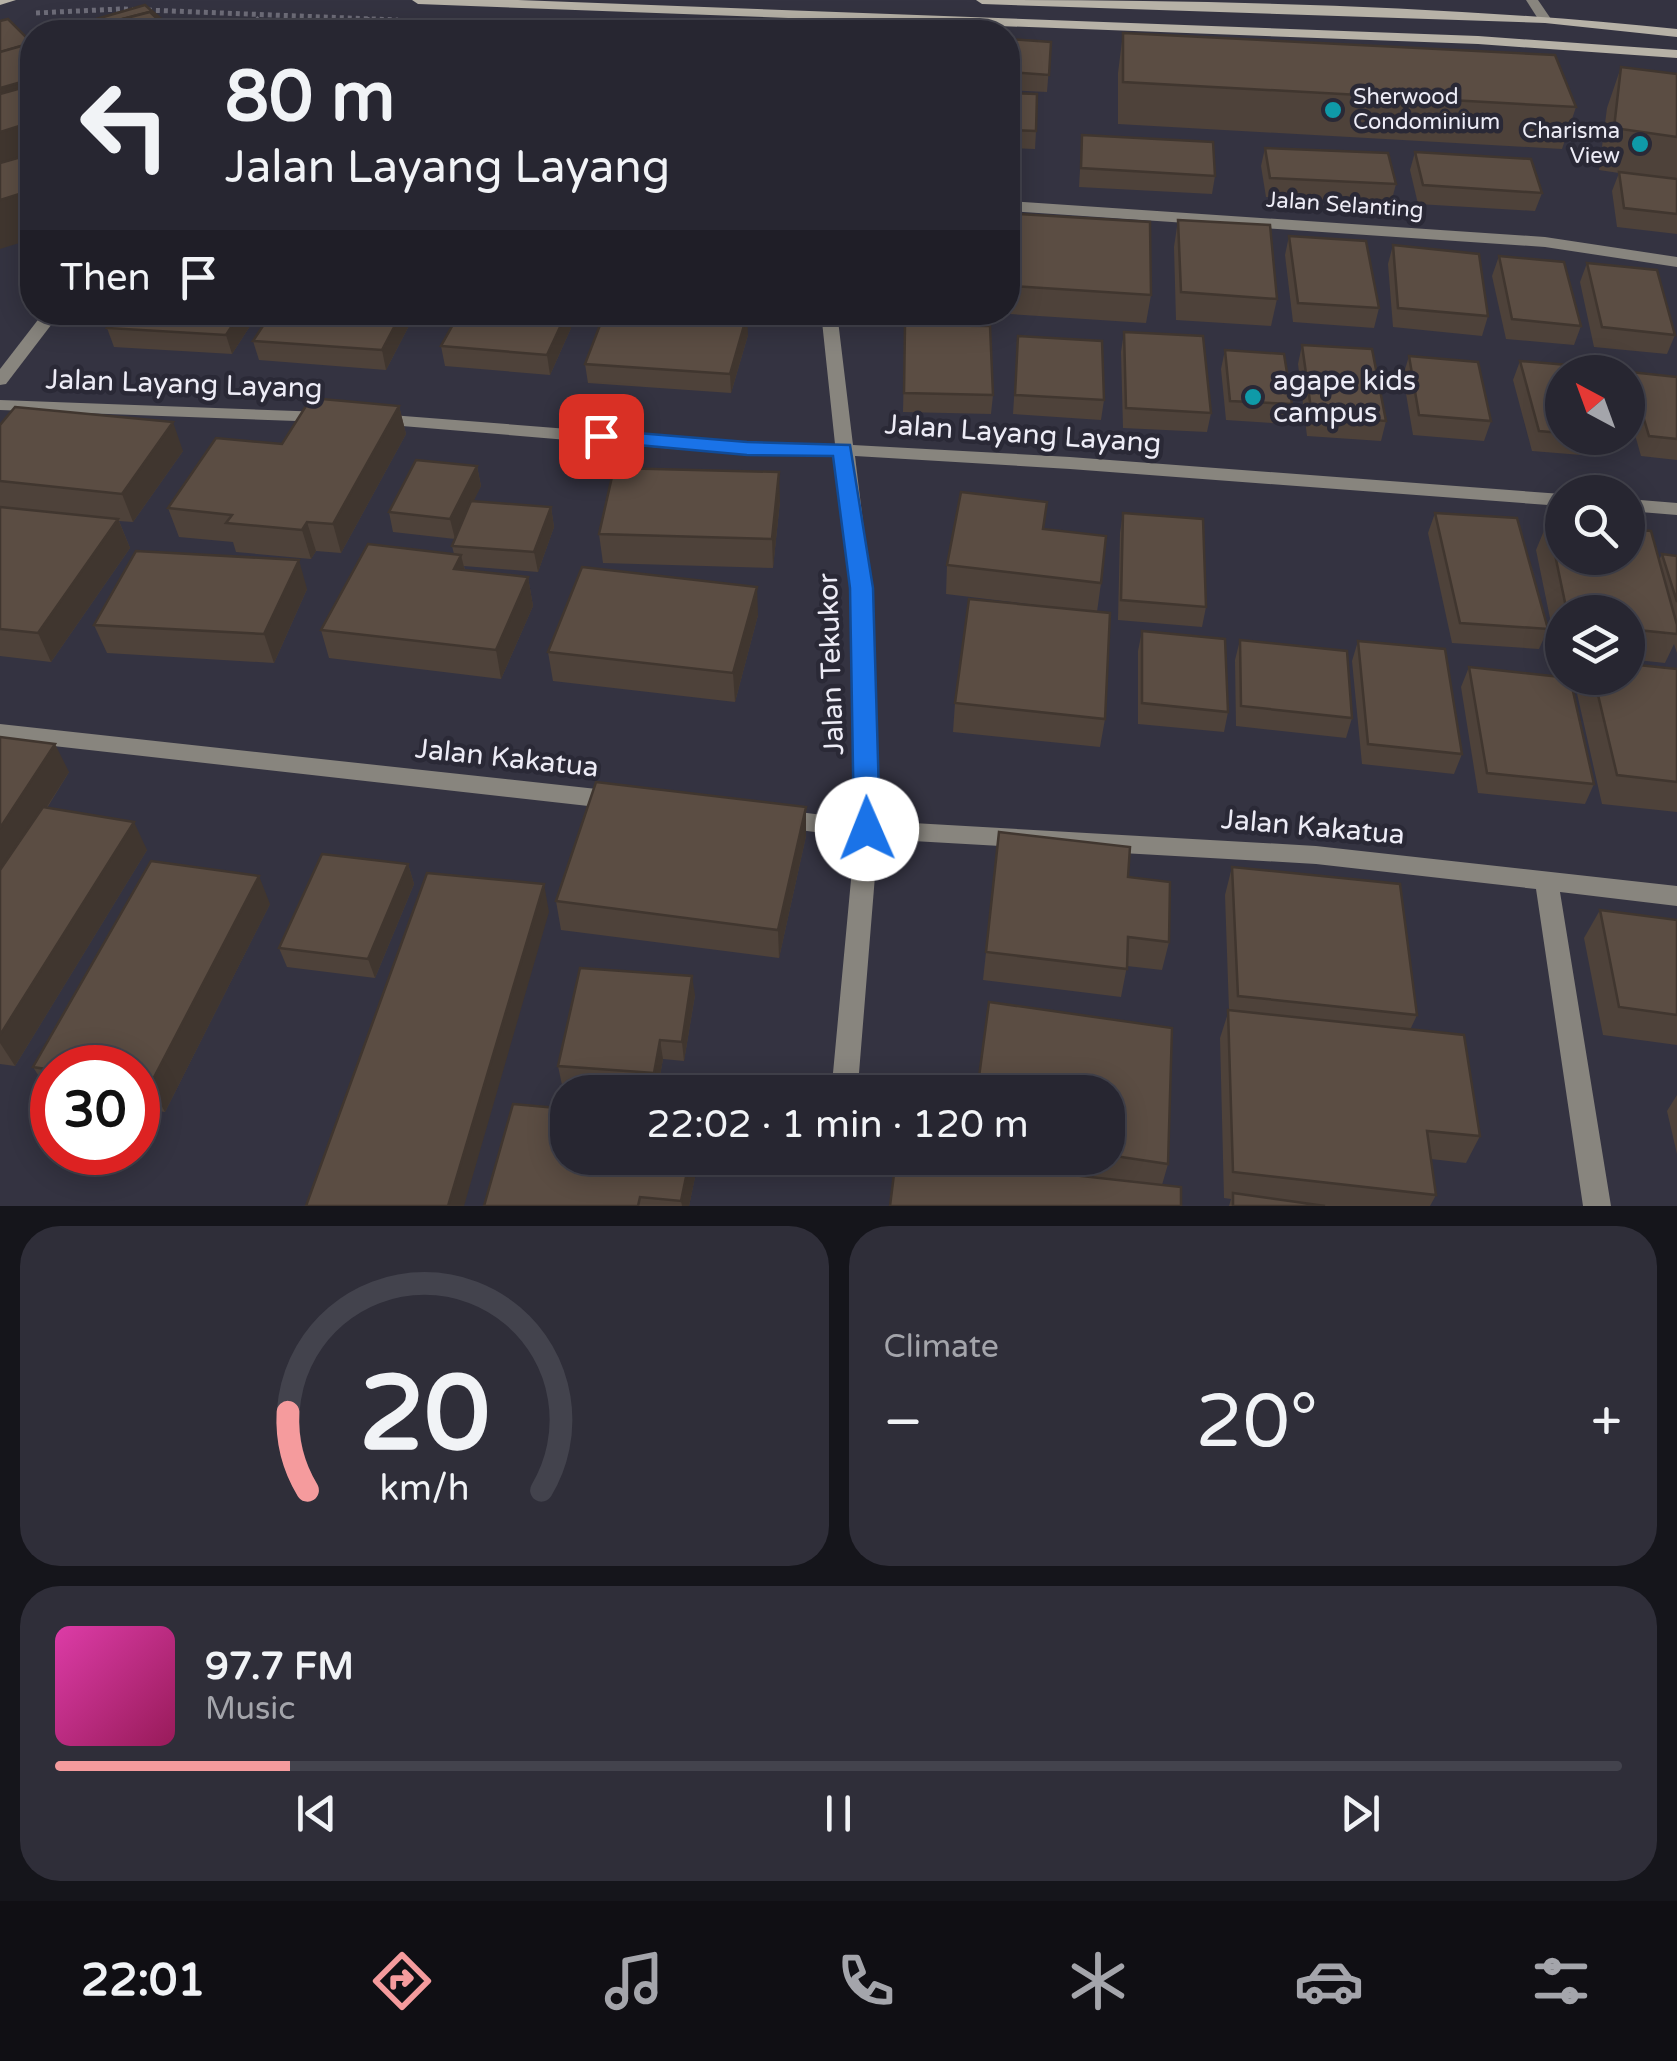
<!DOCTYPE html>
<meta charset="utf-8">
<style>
body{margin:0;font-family:"Varela Round",sans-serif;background:#2f2e39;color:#f1f3f6;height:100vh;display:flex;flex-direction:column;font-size:38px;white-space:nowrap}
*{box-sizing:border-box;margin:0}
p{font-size:32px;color:#a4a5ab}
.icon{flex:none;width:55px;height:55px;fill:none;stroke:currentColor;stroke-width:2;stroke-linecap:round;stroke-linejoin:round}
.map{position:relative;height:1206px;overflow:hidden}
.details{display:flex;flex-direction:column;gap:20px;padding:20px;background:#15151b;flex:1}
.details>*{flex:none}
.hud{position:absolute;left:20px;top:20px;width:1000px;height:305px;border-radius:40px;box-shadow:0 5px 25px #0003,0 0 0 2px #43434d;background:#272631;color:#f1f3f6;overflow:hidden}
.needle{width:65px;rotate:319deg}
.buttons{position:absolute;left:1545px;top:355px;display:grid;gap:20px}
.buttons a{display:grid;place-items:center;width:100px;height:100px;border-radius:50%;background:#272631;box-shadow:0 5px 25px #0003,0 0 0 2px #43434d;font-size:50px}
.speed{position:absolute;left:30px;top:1045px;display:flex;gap:20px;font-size:50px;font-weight:700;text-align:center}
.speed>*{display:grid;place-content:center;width:130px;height:130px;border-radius:50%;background:#272631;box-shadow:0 5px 25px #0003,0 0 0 2px #43434d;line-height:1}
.speed .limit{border:15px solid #d22;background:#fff;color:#111}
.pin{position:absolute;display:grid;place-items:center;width:85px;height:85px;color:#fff;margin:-42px;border-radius:20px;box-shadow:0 5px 15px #0006}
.me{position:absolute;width:110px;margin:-55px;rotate:359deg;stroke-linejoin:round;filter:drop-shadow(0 0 8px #0008)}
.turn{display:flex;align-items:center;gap:35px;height:210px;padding:0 40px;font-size:45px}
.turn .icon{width:130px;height:130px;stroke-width:2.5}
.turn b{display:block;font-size:70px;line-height:85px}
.then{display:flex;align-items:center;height:95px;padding:0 40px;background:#0003;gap:20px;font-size:38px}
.big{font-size:75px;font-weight:600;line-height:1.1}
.details .widget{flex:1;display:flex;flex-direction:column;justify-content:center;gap:15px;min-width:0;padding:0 35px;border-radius:40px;background:#2f2e39}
.details .dial{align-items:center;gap:0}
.dial svg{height:260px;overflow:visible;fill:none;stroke:#43434d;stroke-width:7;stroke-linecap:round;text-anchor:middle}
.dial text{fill:#f1f3f6;stroke:none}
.song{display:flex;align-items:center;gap:30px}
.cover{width:120px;height:120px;border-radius:15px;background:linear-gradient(135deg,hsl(320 70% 55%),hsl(330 70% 35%))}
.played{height:10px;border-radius:5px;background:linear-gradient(90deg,#f59b9d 15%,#43434d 15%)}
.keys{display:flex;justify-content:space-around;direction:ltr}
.heat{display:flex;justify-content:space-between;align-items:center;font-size:55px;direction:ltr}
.details .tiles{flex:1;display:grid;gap:20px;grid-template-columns:1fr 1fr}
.widget:last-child{grid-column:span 2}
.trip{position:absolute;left:550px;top:1075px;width:575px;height:100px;border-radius:40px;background:#272631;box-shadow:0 5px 25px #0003,0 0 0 2px #43434d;font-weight:600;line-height:100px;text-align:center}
.menu{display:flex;height:160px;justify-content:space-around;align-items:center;background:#100f14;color:#a4a5ab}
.menu .icon{width:70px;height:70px}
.menu .active{color:#f59b9d}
.menu b{font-size:45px;color:#f1f3f6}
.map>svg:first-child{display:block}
</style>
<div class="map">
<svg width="1677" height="1206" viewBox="0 0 1677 1206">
<rect width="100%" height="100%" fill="#343341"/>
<polygon fill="#33512d" points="245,26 653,32 240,32"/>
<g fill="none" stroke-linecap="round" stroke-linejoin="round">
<g stroke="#6e6d79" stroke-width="5" stroke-dasharray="4 4" stroke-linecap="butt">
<polyline points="36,13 121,9 398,20"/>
<polyline points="367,17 367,32"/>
<polyline points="245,32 261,16"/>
</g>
<g fill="#88857e" fill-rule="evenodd">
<polygon points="1526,0 1538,0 1551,19 1550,22 1540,22"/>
<polygon points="1008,201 1545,237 1677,257 1677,267 1545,247 1008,211"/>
<polygon points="44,312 61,312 6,384 0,385 0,369"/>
<polygon points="821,312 837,312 853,445 1070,457 1562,494 1562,506 1070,469 855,456 871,588 878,821 1316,846 1677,886 1677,906 1560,892 1611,1206 1583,1206 1536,889 1316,864 878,839 859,1073 855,1081 846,1085 837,1081 833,1073 855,837 783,828 775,825 772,819 775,813 783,810 855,819 851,588 837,456 747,455 378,424 369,419 378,414 747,443 835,444"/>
<polygon points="0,400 324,412 333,417 324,422 0,410"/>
<polygon points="1628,499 1677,503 1677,515 1628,511"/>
<polygon points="0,724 615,791 623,794 626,800 623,806 615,809 0,740"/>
</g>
<g fill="#b7b2a7" fill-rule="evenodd">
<polygon points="0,0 16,0 0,5"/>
<polygon points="412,0 518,0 1478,36 1677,50 1677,58 1478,44 418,4"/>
<path d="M976,0c233,0 469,5 701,29v8l-132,-14 -563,-19z"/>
</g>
</g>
<g fill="#4e423a">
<polygon points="1123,33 1576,107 1562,149 1118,124 1118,73"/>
<polygon points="1008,39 1051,42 1047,92 1008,90"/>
<polygon points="1621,67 1677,74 1677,234 1617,227 1612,191 1619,173 1599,170 1607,108"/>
<polygon points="1008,93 1036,131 1035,149 1008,148"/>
<polygon points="1082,135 1215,176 1212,194 1079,187"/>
<polygon points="1265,148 1396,184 1391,203 1266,197 1261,166"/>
<polygon points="1415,152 1542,193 1535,211 1418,204 1410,170"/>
<polygon points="1019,214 1151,295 1146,323 1010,314"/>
<polygon points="1178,220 1277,299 1271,326 1176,320 1174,247"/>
<polygon points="1289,236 1379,308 1374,328 1293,322 1285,255"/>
<polygon points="1393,245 1488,316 1482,336 1393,327 1388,264"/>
<polygon points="1499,256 1581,326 1574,345 1506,339 1492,276"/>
<polygon points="1587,263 1675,335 1667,354 1594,347 1580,282"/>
<polygon points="259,312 232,354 114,347 107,328"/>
<polygon points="460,312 569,312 571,328 550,375 445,366 441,346"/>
<polygon points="414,316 386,370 259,360 253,341"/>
<polygon points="905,325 993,395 991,414 903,412"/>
<polygon points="1124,332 1211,413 1207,432 1123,428 1121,352"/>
<polygon points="748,335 731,393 588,383 585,364"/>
<polygon points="1018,336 1104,400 1101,420 1013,414"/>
<polygon points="1302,345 1386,421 1381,441 1307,436 1298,364"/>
<polygon points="1225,350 1292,404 1287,424 1226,420 1221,369"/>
<polygon points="1409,356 1491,421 1484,441 1413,435 1403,376"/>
<polygon points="1520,361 1562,372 1562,438 1602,438 1594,456 1532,451 1513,380"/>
<polygon points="1630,372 1677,377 1677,460 1641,456 1628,410 1628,379"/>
<polygon points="399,406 406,434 341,553 316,551 311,559 236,552 233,542 179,537 168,508 282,444"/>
<polygon points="0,425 183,451 133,522 119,521 130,548 51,662 0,656"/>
<polygon points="477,466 481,486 473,501 551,507 554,527 538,572 464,566 465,570 528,577 533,606 501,679 329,658 321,630 454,554 452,546 455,539 393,532 389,512"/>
<polygon points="780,501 773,568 603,563 599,534"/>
<polygon points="1123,513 1206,607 1202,627 1118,620 1120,533"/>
<polygon points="1435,513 1548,629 1539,649 1452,643 1428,533"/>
<polygon points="1548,521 1659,560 1662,554 1677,556 1677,653 1674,644 1665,663 1628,659 1628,612 1562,612 1562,652 1557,652 1536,550"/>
<polygon points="1044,529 1101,583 1097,612 1105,719 1100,747 953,732 955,703 1068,609 946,594 947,565"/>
<polygon points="307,589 274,663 107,653 94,625"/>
<polygon points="758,615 735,702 553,681 548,652"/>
<polygon points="1142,631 1228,712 1224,732 1138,724 1138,651"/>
<polygon points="1240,640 1352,718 1346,738 1236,726 1235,660"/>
<polygon points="1358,641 1462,754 1454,774 1362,764 1352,661"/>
<polygon points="1469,667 1594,784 1585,804 1478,793 1461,687"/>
<polygon points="1677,669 1677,812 1602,804 1576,689 1582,678 1628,678"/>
<polygon points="0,737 69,772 47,808 147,850 15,1066 0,1064"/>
<polygon points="806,807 806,836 779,958 561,930 556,901"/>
<polygon points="999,832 1128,877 1169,942 1162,970 1127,966 1121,997 983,980"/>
<polygon points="408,864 414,884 375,978 287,967 279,948"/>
<polygon points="1232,867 1417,1015 1410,1030 1480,1136 1466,1163 1431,1159 1436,1195 1430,1206 1229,1206 1231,1199 1224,1198 1220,1038 1229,1010 1225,895"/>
<polygon points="270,904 165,1112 138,1108 138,1068 52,1068 52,1094 50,1094 33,1067"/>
<polygon points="1600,910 1677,920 1677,1045 1603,1035 1584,938"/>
<polygon points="695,995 684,1061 663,1059 657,1092 562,1085 558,1066"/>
<polygon points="1108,1092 1168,1164 1162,1185 1031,1170 969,1161 970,1158 1108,1158"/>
<polygon points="1677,1095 1677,1154 1667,1111"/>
<polygon points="568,1158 699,1158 689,1206 484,1206"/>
</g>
<g fill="#40362f">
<polygon points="32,79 32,169 0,179 0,88"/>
<polygon points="32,190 32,239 0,249 0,200"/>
<polygon points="241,312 259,312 232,354 226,335"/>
<polygon points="402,312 414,312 414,316 386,370 382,350"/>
<polygon points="567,312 569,312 571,328 550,375 547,355"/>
<polygon points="747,315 748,335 731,393 730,374"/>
<polygon points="399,406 406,434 341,553 333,524"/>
<polygon points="173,422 183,451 133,522 122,494"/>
<polygon points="477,466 481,486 455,539 450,519"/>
<polygon points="779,472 780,501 773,568 772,539"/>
<polygon points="551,507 554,527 538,572 534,552"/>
<polygon points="118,519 130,548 51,662 38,633"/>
<polygon points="307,522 316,551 311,559 302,530"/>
<polygon points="461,555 468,583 454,569"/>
<polygon points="299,560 307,589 274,663 264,634"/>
<polygon points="528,577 533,606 501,679 496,650"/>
<polygon points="757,587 758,615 735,702 733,673"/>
<polygon points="55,744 69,772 0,881 0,828"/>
<polygon points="806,807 806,836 779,958 778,930"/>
<polygon points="134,822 147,850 15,1066 0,1043 0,1035"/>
<polygon points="408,864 414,884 375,978 368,959"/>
<polygon points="259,876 270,904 165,1112 150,1085"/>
<polygon points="544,884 549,912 464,1206 448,1206"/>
<polygon points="692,976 695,995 684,1061 682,1042"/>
<polygon points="660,1040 663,1059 657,1092 654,1073"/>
<polygon points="690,1158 699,1158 689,1206 682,1206 681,1201"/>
</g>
<g fill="#5b4d43" stroke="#40362f" stroke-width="2.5">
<polygon points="145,5 167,24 164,25 150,12 72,32 51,32"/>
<polygon points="150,12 171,32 72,32"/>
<polygon points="8,19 32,43 0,52 0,21"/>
<polygon points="1123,33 1555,55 1576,107 1123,82"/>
<polygon points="1008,39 1051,42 1049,75 1008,72"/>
<polygon points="32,43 32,79 0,88 0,52"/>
<polygon points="1621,67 1677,74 1677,137 1614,128"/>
<polygon points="32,85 32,122 0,132 0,94"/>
<polygon points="1008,93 1037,94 1036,131 1008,130"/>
<polygon points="1082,135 1213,142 1215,176 1081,168"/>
<polygon points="1265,148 1388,153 1396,184 1270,178"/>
<polygon points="1415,152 1531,159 1542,193 1423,185"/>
<polygon points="21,157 32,170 32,190 0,200 0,163"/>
<polygon points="1619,172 1677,179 1677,214 1624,208"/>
<polygon points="1019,214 1150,222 1151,295 1012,286"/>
<polygon points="1178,220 1270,225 1277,299 1181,292"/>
<polygon points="1289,236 1366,241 1379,308 1298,303"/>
<polygon points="1393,245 1479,254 1488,316 1398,308"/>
<polygon points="1499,256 1564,262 1581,326 1512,319"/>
<polygon points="1587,263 1657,270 1675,335 1602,327"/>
<polygon points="119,312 241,312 226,335 107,328"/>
<polygon points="272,312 402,312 382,350 253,341"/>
<polygon points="460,312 567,312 547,355 441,346"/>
<polygon points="605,312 707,312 747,315 730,374 585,364"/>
<polygon points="905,325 990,326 993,395 904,393"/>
<polygon points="1124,332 1203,336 1211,413 1126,408"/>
<polygon points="1018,336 1102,341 1104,400 1015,395"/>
<polygon points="1302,345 1372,349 1386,421 1312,416"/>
<polygon points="1225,350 1284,354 1292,404 1230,401"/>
<polygon points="1409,356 1478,362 1491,421 1419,415"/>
<polygon points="1520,361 1580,366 1582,372 1562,372 1562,433 1539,431"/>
<polygon points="1630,372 1677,377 1677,439 1649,436"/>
<polygon points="311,398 399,406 333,524 307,522 302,530 226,523 232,515 168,508 216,438 282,444"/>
<polygon points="15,407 173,422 122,494 0,481 0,425"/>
<polygon points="416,460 477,466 450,519 389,512"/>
<polygon points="614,468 779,472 772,539 599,534"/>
<polygon points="961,492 1047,502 1043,529 1106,536 1101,583 947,565"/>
<polygon points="471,501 551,507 534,552 452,546"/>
<polygon points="0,507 118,519 38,633 0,629"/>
<polygon points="1123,513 1203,519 1206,607 1121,600"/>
<polygon points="1435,513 1517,518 1548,629 1460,623"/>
<polygon points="1548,521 1562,523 1562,558 1628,558 1628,529 1651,531 1677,625 1677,634 1628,629 1628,612 1567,612"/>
<polygon points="368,544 461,555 454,569 528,577 496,650 321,630"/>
<polygon points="136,551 299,560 264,634 94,625"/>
<polygon points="1662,554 1677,556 1677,602"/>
<polygon points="582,567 757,587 733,673 548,652"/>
<polygon points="969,599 1110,613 1105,719 955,703"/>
<polygon points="1142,631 1225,639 1228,712 1142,703"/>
<polygon points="1240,640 1347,651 1352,718 1241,706"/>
<polygon points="1358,641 1445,649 1462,754 1368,744"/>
<polygon points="1628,664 1677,669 1677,782 1617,775 1594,678 1628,678"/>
<polygon points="1469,667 1570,678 1594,784 1487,773"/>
<polygon points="0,737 55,744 0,828"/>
<polygon points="596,782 806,807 778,930 556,901"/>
<polygon points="43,807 134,822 0,1035 0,870"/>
<polygon points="999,832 1130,847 1128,877 1170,882 1169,942 1128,937 1127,969 986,952"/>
<polygon points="322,854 408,864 368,959 279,948"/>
<polygon points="151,861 259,876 150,1085 138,1083 138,1068 52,1068 52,1070 33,1067"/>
<polygon points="1232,867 1400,884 1417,1015 1238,996"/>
<polygon points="427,873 544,884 448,1206 306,1206"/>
<polygon points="1600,910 1677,920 1677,1015 1619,1007"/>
<polygon points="580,968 692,976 682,1042 660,1040 654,1073 558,1066"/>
<polygon points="989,1002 1172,1028 1168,1164 1108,1155 1108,1092 977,1092"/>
<polygon points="1228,1010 1464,1035 1480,1136 1427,1131 1436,1195 1233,1172"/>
<polygon points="513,1104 568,1109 568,1158 690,1158 681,1201 640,1197 638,1206 484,1206"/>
<polygon points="896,1158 918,1158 1181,1187 1181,1206 890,1206"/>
<polygon points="1233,1193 1325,1206 1233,1206"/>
</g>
<polygon fill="#1a73e8" stroke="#114b97" stroke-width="2.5" points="601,430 747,442 850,445 873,588 880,829 876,836 867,839 858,836 854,829 850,588 833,456 747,455 594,441 594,432"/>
<g fill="#0f9aa8" stroke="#2a2936" stroke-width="4">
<circle cx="1333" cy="110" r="10"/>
<circle cx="1640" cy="144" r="10"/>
<circle cx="1253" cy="397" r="10"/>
</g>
<g text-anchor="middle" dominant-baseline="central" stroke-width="9" stroke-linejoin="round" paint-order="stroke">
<g font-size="22" fill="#edecf6" stroke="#2a2936" text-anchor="start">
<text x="1353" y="97">Sherwood<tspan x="1353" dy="25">Condominium</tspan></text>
<text x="1620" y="131" text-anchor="end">Charisma<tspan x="1620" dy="25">View</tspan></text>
</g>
<g font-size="22" fill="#edecf6" stroke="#2a2936">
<text transform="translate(1345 205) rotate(4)">Jalan Selanting</text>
</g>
<g font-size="28" fill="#edecf6" stroke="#2a2936" text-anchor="start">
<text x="1273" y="381">agape kids<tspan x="1273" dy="32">campus</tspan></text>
</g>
<g font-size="28" fill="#edecf6" stroke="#2a2936">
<text transform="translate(184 384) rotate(2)">Jalan Layang Layang</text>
<text transform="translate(1023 434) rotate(4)">Jalan Layang Layang</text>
<text transform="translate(831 664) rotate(-92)">Jalan Tekukor</text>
<text transform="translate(507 758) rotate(6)">Jalan Kakatua</text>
<text transform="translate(1313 827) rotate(5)">Jalan Kakatua</text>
</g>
</g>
</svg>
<div class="buttons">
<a><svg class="needle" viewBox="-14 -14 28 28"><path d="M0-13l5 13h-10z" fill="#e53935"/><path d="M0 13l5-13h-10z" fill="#a4a5ab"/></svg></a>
<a><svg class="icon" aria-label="search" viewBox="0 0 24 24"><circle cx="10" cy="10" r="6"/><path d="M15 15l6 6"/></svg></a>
<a><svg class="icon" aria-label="layers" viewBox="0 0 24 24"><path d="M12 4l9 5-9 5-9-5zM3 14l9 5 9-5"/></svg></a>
</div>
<div class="speed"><div class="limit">30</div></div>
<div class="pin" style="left:601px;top:436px;background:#d93025"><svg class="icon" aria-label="arrive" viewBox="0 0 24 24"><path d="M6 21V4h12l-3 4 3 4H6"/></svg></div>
<svg class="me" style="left:867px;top:829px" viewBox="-20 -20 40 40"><circle r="19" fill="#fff"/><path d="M0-13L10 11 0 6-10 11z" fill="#1a73e8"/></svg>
<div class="trip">22:02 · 1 min · 120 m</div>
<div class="hud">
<div class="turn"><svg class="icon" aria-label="left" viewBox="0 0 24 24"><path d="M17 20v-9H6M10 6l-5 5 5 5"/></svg><div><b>80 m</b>Jalan Layang Layang</div></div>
<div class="then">Then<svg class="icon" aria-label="arrive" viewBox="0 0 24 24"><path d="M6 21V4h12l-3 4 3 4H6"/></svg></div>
</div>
</div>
<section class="details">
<div class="tiles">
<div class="widget dial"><svg viewBox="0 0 100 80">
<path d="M14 69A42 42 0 1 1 86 69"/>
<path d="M14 69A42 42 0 0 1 8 45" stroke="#f59b9d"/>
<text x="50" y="56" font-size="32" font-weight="700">20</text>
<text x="50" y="72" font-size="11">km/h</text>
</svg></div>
<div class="widget"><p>Climate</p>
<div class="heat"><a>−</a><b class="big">20°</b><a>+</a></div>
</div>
<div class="widget">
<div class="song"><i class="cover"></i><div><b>97.7 FM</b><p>Music</p></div></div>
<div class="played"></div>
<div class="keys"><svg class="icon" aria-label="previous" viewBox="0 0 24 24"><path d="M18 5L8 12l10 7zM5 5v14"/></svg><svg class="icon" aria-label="pause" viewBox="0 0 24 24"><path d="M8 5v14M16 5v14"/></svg><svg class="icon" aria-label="next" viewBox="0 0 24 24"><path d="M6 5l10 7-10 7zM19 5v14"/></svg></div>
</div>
</div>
</section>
<nav class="menu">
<b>22:01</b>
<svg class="icon active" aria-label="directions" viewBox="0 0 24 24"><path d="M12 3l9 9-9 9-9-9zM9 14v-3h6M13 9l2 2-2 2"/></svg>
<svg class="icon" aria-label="music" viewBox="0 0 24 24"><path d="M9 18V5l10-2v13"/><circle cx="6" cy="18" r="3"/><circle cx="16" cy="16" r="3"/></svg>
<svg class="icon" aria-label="phone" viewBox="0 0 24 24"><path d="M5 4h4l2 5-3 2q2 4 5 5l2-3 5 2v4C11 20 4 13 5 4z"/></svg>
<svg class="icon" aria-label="climate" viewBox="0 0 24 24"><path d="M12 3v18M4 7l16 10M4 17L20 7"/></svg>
<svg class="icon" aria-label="car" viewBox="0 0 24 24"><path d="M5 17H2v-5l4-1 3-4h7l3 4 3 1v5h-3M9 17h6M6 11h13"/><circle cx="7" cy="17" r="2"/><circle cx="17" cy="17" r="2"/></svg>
<svg class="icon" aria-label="filters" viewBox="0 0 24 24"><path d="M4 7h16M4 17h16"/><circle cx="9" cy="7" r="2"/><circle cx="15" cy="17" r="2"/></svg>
</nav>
